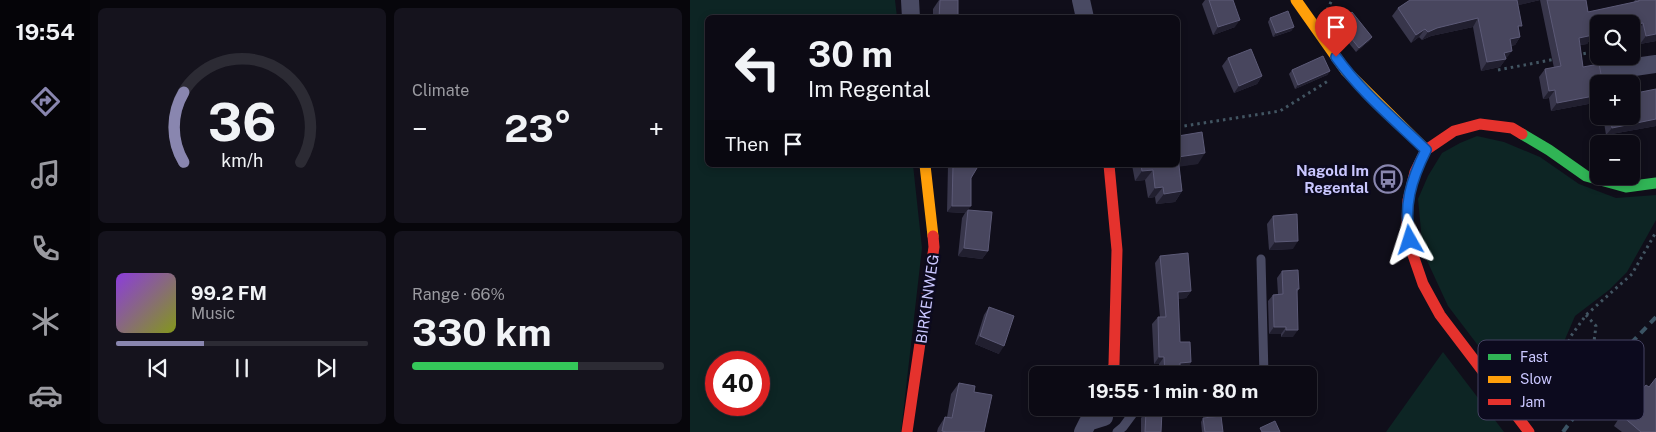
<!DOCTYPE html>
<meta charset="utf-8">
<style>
body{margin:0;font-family:"Public Sans",sans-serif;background:#15131d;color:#f1f3f6;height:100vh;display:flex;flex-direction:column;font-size:19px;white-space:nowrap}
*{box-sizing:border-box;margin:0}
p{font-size:16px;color:#9a9aa0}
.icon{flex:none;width:28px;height:28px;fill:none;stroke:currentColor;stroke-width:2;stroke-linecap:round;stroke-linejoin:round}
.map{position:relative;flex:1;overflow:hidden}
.sheet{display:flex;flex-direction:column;gap:8px;padding:8px;background:#07060b;width:600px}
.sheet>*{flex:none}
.guide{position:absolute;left:15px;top:15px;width:475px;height:152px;border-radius:8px;box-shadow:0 2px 8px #0003,0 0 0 1px #2c2b34;background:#0c0a14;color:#f1f3f6;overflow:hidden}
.fabs{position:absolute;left:900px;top:15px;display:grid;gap:10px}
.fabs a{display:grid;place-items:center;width:50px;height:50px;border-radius:8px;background:#0c0a14;box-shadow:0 2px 8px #0003,0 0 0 1px #2c2b34;font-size:25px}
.speed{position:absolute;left:15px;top:351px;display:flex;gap:10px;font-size:25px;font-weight:700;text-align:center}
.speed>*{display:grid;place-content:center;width:65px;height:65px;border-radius:50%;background:#0c0a14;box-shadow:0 2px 8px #0003,0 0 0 1px #2c2b34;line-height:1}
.speed .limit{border:8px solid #d22;background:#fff;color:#111}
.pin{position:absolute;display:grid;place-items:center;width:42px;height:42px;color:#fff;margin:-51px -21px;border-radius:50% 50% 50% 0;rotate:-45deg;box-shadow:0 0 5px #0007}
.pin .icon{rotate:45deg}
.me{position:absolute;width:55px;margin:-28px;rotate:354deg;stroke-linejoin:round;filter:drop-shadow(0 0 4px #0008)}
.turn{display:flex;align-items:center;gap:18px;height:105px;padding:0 20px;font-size:22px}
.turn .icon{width:65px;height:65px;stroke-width:2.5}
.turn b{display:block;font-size:35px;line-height:42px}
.then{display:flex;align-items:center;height:48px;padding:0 20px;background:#0003;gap:10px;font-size:19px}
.big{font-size:38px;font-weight:700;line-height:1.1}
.sheet .card{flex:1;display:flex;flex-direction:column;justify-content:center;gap:8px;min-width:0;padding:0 18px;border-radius:8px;background:#15131d}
.sheet .dial{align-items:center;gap:0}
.dial svg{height:130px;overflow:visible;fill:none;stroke:#2c2b34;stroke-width:7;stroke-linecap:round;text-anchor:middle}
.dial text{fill:#f1f3f6;stroke:none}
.song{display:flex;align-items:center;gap:15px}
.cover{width:60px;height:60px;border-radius:8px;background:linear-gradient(135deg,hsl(270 70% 55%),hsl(70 70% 35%))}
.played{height:5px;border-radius:2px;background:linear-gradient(90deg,#8986af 35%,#2c2b34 35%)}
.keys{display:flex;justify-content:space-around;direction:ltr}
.heat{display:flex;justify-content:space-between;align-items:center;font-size:28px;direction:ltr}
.charge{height:8px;border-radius:4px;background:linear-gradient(90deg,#34c759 66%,#2c2b34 0)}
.sheet .tiles{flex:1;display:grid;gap:8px;grid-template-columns:repeat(2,1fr)}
.trip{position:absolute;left:339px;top:366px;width:288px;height:50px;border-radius:8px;background:#0c0a14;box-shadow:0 2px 8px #0003,0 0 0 1px #2c2b34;font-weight:700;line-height:50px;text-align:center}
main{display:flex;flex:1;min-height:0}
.tabs{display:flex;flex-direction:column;width:90px;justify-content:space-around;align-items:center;background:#050408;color:#9a9aa0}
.tabs .icon{width:35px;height:35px}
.tabs .on{color:#8986af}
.tabs b{font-size:22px;color:#f1f3f6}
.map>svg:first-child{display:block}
</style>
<main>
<nav class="tabs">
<b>19:54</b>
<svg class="icon on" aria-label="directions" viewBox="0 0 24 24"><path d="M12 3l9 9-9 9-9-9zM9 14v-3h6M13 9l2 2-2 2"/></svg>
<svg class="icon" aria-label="music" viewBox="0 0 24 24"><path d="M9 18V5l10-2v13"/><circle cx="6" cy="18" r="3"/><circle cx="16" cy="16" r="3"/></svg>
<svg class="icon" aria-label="phone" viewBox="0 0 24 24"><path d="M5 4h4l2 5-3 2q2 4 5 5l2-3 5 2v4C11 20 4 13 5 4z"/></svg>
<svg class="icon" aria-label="climate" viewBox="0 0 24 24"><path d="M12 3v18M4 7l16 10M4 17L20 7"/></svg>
<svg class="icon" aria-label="car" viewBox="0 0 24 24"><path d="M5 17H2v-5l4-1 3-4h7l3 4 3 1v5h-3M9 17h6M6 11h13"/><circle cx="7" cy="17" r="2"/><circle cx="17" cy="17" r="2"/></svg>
</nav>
<section class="sheet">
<div class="tiles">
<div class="card dial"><svg viewBox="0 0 100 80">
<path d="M14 69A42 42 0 1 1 86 69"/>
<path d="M14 69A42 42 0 0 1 14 26" stroke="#8986af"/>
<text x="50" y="56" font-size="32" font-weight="700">36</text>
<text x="50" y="72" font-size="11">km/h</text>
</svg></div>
<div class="card"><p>Climate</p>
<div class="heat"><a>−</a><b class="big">23°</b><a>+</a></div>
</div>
<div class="card">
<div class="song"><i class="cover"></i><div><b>99.2 FM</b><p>Music</p></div></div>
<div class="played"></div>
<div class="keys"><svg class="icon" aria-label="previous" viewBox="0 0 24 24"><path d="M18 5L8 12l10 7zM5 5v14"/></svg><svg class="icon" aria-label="pause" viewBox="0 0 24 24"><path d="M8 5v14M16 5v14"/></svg><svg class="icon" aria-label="next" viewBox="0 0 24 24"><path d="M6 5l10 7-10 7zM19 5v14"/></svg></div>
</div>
<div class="card"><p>Range · 66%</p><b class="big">330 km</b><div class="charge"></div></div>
</div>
</section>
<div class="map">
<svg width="966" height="432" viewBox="0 0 966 432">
<rect width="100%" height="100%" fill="#100e1a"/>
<g fill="#0d2524" fill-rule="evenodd">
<path d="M0,0h205l2,17 -189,1v147h205l9,83 -21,184h-211zM26,362h43v43h-43z"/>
<polygon points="787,136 814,142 850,157 889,184 926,198 966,195 966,220 937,272 919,290 885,316 858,379 828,398 758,306 733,252 728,199 738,176 752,153 770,143"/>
<polygon points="753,352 814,432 696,432"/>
</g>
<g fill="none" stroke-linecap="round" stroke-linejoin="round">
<g stroke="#425562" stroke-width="3" stroke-dasharray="2.5 4" stroke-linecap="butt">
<polyline points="637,10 642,0"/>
<polyline points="887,55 903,52 909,56"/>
<polyline points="808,70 866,59"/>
<polyline points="488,127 590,111 638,81"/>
<polyline points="896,315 906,326 903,349 917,362"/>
<polyline points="869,365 901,383"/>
<polyline points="839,399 860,382 881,336 896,315 942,274 966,232"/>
</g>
<g stroke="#494a63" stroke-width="9">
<polyline points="571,259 574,375"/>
<polyline points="484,408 556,411 562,408"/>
<polyline points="427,432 433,427 447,408"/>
</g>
<g stroke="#494a63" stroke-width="18">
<polyline points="220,0 221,18"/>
<polyline points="391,0 395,18"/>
<polyline points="917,71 966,64"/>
<polyline points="393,432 398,422 414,417"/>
</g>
<polyline stroke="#30b455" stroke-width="11" points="832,134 859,150 896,176 936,187 966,183"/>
<g stroke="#ff9f0a" stroke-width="11">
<polyline points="606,0 656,71 736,150"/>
<polyline points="235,165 243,236"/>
</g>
<g stroke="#e5322d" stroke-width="11">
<polyline points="832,134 822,128 790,124 764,131 736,150 725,172 718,200 717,224 723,255 733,284 750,315 839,432"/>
<polyline points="419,165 427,250 424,364 422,375"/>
<polyline points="217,432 244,247 243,236"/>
</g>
<polyline stroke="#3b5464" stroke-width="4" stroke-dasharray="8 6" stroke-linecap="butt" points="873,432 928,357 966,317"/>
</g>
<g fill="#38364b">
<polygon points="249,0 268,18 243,18 243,9"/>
<polygon points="515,0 543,0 545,27 523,35 512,4"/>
<polygon points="722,0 896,0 898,12 943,3 945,0 966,0 966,41 950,44 948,31 899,41 897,44 890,45 893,67 909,84 909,102 861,111 859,98 853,99 849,77 855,69 864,68 850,0 828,5 829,29 830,37 825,45 821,46 816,59 815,60 810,67 791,71 783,27 741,36 732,40 729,37 721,43 702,16 708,8"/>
<polygon points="580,18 604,27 601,31 583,37 578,22"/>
<polygon points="649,23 682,37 679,41 666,52 646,27"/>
<polygon points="538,58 572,76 567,84 544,93 532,66"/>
<polygon points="602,70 640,71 637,75 605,89 599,74"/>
<polygon points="966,89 966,126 916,135 913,116 941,116 941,94"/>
<polygon points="508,164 489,166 492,191 485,202 466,204 465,197 458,198 455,180 445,181 442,165 488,165"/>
<polygon points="258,165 282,165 278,210 298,251 292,259 268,256 272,218 275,213 257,212"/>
<polygon points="583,216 603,249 579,250 577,224"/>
<polygon points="470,256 501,291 496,298 488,299 490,342 501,362 496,370 490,370 490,375 469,375 469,364 464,364 462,324 468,317 470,317 465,263"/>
<polygon points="592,271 609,289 607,292 603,337 591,337 591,334 579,334 578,301 583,295 588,294 587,278"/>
<polygon points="299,307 309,354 285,344 294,315"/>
<polygon points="548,367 567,375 545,375 545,371"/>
<polygon points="269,383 284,392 294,432 247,432 248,428 255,417 257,417 261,394"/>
<polygon points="456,411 471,432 451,432 451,418"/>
<polygon points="931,415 966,432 932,432 924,426"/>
<polygon points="513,418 533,432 512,432 511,422"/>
</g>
<g fill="#211f2f">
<polygon points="825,0 850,0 821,7"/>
<polygon points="788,18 783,27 741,36 732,40 738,32 747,28"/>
<polygon points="550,20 545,27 523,35 528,27"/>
<polygon points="953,23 948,31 941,32 941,25"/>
<polygon points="604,27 601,31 583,37 586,33"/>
<polygon points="735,29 729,37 721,43 726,35"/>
<polygon points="909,32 909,39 899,41 897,44 884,46 889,38"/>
<polygon points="966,34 966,41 950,44 956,36"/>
<polygon points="682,37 679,41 666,52 669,48"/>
<polygon points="830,37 825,45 814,47 820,39"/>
<polygon points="822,51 810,67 791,71 797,62 814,53"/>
<polygon points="640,71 637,75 605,89 608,85"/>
<polygon points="572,76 567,84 544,93 549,86"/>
<polygon points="865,90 859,98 853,99 859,91"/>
<polygon points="909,95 909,102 861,111 867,103"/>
<polygon points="966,119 966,126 916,135 922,128"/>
<polygon points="515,153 508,164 480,168 488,157"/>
<polygon points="463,170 455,180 445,181 452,171"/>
<polygon points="473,187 465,197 458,198 465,188"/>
<polygon points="492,191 485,202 466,204 474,194"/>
<polygon points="262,206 281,206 275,213 257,212"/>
<polygon points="608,241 603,249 579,250 585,242"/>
<polygon points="274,248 298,251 292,259 268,256"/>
<polygon points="501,291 496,298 483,300 488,292"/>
<polygon points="584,327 596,327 591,334 579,334"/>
<polygon points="596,330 608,330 603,337 591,337"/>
<polygon points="290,336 314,346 309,354 285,344"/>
<polygon points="469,357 474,357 469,364 464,364"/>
<polygon points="501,362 496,370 485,370 490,363"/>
</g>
<g fill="#48465e" stroke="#5c5a77">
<polygon points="250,0 268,0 268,18 249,18"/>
<polygon points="519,0 543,0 550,20 528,27"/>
<polygon points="720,0 827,0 832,26 828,26 830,37 820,39 822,51 814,53 816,59 797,62 788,18 747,28 738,32 735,29 726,35 708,8"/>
<polygon points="857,0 896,0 898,12 949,1 949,0 966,0 966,34 956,36 953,23 941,25 941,24 909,24 909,32 902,33 903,35 889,38 893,67 909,64 913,84 909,84 909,95 867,103 865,90 859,91 855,69 871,66"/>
<polygon points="598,11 604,27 586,33 580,18"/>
<polygon points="662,12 682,37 669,48 649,23"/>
<polygon points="561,49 572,76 549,86 538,58"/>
<polygon points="633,56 640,71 608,85 602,70"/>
<polygon points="966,89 966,119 922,128 920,116 941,116 941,94"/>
<polygon points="512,132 515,153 488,157 492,191 474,194 473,187 465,188 463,170 452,171 451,165 488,165 488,136"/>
<polygon points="263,165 282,165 287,168 281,178 281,206 262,206"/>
<polygon points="278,210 302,212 298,251 274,248"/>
<polygon points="607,214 608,241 585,242 583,216"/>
<polygon points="498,253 501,291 488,292 490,342 500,342 501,362 490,363 490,375 475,375 474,357 469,357 468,317 476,317 470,256"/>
<polygon points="608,270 609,289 607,289 608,330 596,330 596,327 584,327 583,295 593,294 592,271"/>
<polygon points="299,307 324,316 314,346 290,336"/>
<polygon points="567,366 567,375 548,375 548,367"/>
<polygon points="966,378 966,432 951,432 931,415 956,385 959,387"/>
<polygon points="269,383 285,386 284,392 302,395 294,432 256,432 252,431 255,417 262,418"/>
<polygon points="456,411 472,411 471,432 455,432"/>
<polygon points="531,416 533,432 515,432 513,418"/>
<polygon points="585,421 590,432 572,432 570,428"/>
</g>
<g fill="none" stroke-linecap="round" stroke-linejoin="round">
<g stroke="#114b97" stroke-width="12">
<path id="route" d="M646,57c25,35 59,63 90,93 -15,30 -23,56 -16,90"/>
</g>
<use href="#route" stroke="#1a73e8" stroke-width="9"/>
</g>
<defs>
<g id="bus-ring" transform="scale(1.4375)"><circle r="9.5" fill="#0c0a1e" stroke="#8986af" stroke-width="1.5"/><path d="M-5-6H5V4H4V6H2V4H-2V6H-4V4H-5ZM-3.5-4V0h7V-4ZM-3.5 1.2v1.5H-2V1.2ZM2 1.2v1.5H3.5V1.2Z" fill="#8986af"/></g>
</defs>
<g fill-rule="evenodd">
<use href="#bus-ring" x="698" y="179"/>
</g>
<g text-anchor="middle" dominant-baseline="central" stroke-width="5" stroke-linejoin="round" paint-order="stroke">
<g font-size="15" font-weight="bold" fill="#cac7ff" stroke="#0c0a1e" text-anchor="end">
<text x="679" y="170">Nagold Im<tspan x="679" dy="17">Regental</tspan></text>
</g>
<g font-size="15" fill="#cac7ff" stroke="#0c0a1e">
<text transform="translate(237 299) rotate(-82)">BIRKENWEG</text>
</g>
</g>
<rect x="788" y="340" width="166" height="80" rx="8" fill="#0c0a1e" stroke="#454362" stroke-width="1"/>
<rect x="798" y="354" width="23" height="6" fill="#30b455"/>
<rect x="798" y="376" width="23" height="7" fill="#ff9f0a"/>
<rect x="798" y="399" width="23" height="6" fill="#e5322d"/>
<g font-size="14" fill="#cac7ff">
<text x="830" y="362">Fast</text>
<text x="830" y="384">Slow</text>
<text x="830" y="407">Jam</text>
</g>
</svg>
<div class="fabs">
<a><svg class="icon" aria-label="search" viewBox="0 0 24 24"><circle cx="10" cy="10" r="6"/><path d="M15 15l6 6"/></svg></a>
<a>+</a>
<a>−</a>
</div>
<div class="speed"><div class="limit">40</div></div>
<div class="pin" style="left:646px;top:57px;background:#d93025"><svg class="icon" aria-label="arrive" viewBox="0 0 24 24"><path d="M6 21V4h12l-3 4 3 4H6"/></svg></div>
<svg class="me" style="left:720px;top:240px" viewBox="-20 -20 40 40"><path d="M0-17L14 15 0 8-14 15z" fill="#1a73e8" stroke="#fff" stroke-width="4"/></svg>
<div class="trip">19:55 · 1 min · 80 m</div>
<div class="guide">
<div class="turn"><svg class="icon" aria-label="left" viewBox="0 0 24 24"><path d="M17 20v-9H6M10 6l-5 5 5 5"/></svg><div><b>30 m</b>Im Regental</div></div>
<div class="then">Then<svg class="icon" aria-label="arrive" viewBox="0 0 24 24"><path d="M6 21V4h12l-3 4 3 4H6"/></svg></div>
</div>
</div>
</main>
